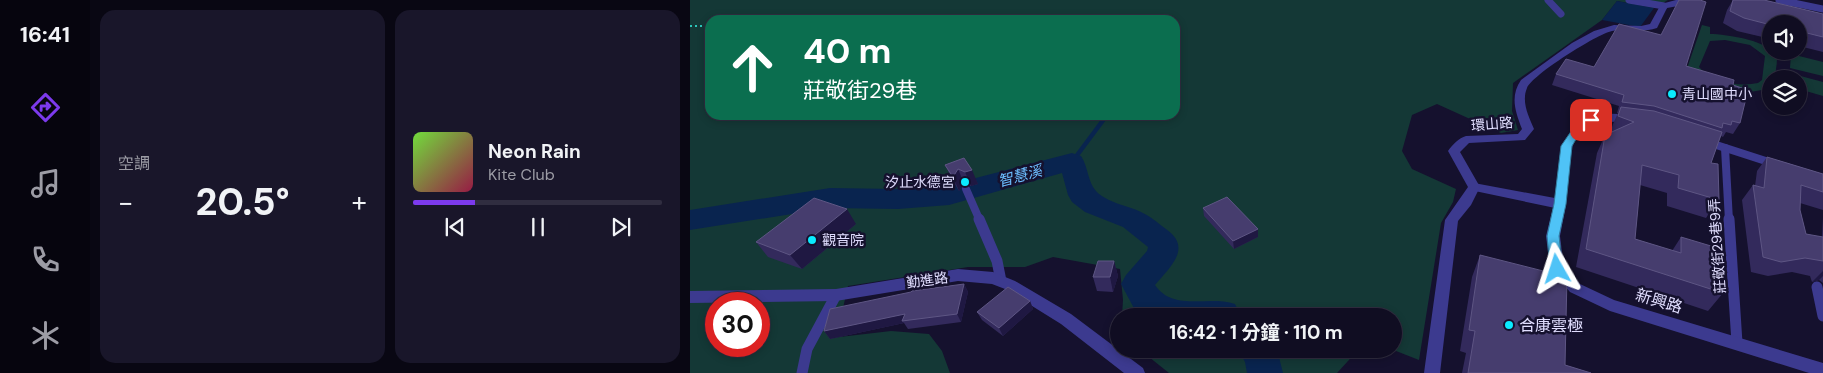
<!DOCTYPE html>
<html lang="zh-TW">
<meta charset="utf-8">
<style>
body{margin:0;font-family:"DM Sans","Noto Sans TC",sans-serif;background:#19162a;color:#f1f3f6;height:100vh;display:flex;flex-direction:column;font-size:19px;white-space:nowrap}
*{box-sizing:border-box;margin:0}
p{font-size:16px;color:#9c9ca5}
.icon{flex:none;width:28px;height:28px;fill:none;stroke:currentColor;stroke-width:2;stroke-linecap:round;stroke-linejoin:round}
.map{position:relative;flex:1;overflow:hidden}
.panel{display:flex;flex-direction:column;gap:10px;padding:10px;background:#090713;width:600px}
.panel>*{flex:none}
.top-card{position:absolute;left:15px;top:15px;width:475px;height:105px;border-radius:15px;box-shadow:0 2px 8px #0003,0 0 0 1px #302d40;background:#0b6e4f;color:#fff;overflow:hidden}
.buttons{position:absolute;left:1072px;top:15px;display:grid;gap:10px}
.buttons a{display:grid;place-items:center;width:45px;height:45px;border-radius:50%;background:#100d22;box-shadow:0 2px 8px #0003,0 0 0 1px #302d40;font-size:25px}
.speed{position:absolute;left:15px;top:292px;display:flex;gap:10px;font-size:25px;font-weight:700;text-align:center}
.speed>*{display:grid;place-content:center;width:65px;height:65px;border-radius:50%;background:#100d22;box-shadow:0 2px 8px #0003,0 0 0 1px #302d40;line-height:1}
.speed .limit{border:8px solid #d22;background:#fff;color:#111}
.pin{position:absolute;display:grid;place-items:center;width:42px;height:42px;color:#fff;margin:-21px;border-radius:10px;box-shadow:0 2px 8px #0006}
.me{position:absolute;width:55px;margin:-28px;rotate:354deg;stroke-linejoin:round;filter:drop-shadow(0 0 4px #0008)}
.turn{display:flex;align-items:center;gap:18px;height:105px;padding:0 15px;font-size:22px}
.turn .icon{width:65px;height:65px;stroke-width:2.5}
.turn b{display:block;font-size:35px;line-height:42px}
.big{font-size:38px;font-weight:700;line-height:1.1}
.panel .tile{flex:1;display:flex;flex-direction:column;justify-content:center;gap:8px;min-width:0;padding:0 18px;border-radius:15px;background:#19162a}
.song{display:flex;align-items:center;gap:15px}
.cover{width:60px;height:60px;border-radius:8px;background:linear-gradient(135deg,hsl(100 70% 55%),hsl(340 70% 35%))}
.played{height:5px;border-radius:2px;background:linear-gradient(90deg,#7c3aed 25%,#302d40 25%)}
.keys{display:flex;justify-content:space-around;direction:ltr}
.heat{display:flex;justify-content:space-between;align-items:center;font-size:28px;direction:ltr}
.panel .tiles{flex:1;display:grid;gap:10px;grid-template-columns:repeat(2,1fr)}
.trip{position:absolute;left:420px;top:308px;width:292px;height:50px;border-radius:25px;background:#100d22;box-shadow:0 2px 8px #0003,0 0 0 1px #302d40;font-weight:700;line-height:50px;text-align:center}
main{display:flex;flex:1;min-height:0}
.tab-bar{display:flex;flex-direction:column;width:90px;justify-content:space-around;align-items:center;background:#06050e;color:#9c9ca5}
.tab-bar .icon{width:35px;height:35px}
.tab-bar .on{color:#7c3aed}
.tab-bar b{font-size:22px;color:#f1f3f6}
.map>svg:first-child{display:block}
</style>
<main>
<nav class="tab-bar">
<b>16:41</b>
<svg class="icon on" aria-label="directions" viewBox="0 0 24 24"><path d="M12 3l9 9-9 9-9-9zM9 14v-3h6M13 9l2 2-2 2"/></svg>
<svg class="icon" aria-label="music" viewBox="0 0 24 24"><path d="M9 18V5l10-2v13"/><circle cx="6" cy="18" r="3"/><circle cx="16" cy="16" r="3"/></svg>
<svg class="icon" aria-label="phone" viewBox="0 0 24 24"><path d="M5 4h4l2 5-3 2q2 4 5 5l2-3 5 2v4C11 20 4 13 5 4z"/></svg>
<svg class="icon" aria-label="climate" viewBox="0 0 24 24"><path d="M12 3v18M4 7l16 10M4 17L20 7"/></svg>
</nav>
<section class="panel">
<div class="tiles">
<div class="tile"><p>空調</p>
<div class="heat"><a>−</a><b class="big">20.5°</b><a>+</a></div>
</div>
<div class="tile">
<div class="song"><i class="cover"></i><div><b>Neon Rain</b><p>Kite Club</p></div></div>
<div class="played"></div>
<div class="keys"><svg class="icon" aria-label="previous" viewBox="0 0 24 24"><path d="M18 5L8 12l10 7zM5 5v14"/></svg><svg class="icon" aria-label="pause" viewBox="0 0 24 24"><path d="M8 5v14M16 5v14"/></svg><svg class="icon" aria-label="next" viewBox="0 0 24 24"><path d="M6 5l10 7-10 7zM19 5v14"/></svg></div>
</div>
</div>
</section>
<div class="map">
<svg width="1133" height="373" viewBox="0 0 1133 373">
<rect width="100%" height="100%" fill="#15112e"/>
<g fill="#143836" fill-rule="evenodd">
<path d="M0,0h978l-14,8 -37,-7 -15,19 -89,63 -1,28 6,19 -17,3 -64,-29 -25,11 -10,36 10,18 44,20 -3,13 -12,21 -22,137 -28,-11h3v-33h-272l1,-16 -3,-31 -67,-12 -28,10h-57l-120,19 -5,22 -12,30 60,-7 38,3 13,17 8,22h-260zM20,20h465v95h-465zM26,304h43v42h-43z"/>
<path d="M1012,25l8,2v7c15,0 65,7 67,25 0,6 -2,14 -2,20h-4v8c-28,12 -59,-2 -87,-10zM1035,40l25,5 15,11 -3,24 -4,3c-18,4 -46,0 -59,-16l11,-26z"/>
<polygon points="1101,54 1133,62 1133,76 1100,68"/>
<polygon points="1103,74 1133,82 1133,96 1109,89 1109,79 1102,79"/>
<polygon points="449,349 669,349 647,373 479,373"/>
</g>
<polygon fill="#09244f" points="927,1 964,8 950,27 912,20"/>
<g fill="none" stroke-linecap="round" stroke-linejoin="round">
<polyline stroke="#09244f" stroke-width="4.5" points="382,162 417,115"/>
<g fill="#09244f" fill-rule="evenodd">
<path d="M382,153l9,3c7,10 7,27 15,35 11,12 31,14 45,21 9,4 17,11 25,17 27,19 4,38 -11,56 18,27 54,10 80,19l6,12h-96l-9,-4 -15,-28 5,-9 21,-24 1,-4 -25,-20 -38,-15 -13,-10 -4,-7 -6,-22 -113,32 -51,4 -68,-1 -140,22v-20l140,-22 68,1 51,-4z"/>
<polygon points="548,349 587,349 593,373 557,373 555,362"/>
</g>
<polyline stroke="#2cc5b9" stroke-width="2" stroke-dasharray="2 3" stroke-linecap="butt" points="0,26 20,26"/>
<g stroke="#3c3a8f" stroke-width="7">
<polyline points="858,0 871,14"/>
<polyline points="939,0 974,6"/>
<polyline points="1089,0 1133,9"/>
</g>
<g stroke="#3c3a8f" stroke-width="8">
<polyline points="1017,142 1085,164"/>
<polyline points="1035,148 1039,221"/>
<polyline points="276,189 290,221"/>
<path d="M870,204c6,-47 0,-95 67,-85"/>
</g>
<g stroke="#3c3a8f" stroke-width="11">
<polyline points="289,219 307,261 311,281"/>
<polyline points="1039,219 1047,343"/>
<polyline points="1127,287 1133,316"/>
<polyline points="112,373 117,349 146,295"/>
</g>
<polygon fill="#3c3a8f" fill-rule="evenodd" points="784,183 870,199 875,201 876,204 875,207 870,209 780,190 778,187 780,184"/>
<g fill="#3c3a8f" fill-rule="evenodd">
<path d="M986,0h11l-9,6 -11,2 -10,20c-16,5 -30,0 -45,3 -15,3 -80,44 -85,57 -6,14 2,29 7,41l-9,11 -56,3 -9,9 20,35 -9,18 -13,16 -18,152h-16l21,-153 23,-33 -20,-36c4,-6 11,-13 18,-15l52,-2 4,-5c-7,-18 -12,-33 -1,-49l51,-37 22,-12 20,-6 27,1 9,-2 11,-20z"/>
<polygon points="870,199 875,201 876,204 870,236 874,267 890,284 924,300 1133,363 1133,373 1119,373 920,311 880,292 860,269 856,236 864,204 865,201"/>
<polygon points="268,269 303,272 325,281 381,314 453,368 455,373 434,373 371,324 315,289 302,284 268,281 146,301 0,303 0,291 146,289"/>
</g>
</g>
<g fill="#332a5c">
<polygon points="1043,0 1074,0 1133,14 1133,52 1109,46 1109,24 1081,24 1081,39 1047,31 1033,23 1037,10"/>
<polygon points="971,35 996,66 1043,85 1050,123 1043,134 1036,132 1033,137 1031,136 1021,163 1029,200 1016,218 977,206 977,193 950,185 945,239 982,251 991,237 1033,293 1018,311 886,267 907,153 915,135 920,133 923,124 928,113 927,113 929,106 862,85 866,74 904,67"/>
<polygon points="1077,157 1133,174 1133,210 1110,203 1110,210 1116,234 1132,237 1133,217 1133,283 1129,280 1122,282 1120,276 1102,272 1078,276 1061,272 1052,200 1063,185 1065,186 1067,171"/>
<polygon points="274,158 288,184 281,186 274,183 269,191 262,179 255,165"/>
<polygon points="513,208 568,229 568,237 544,249 514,216"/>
<polygon points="166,224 112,269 78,257 66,242"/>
<polygon points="790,255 875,365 901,373 772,373 776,353 770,351 782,277"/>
<polygon points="424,261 428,276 423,292 407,291 403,277"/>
<polygon points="274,284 278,292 271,322 218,329 214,323 140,339 134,331"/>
<polygon points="340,301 343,309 313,336 292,320 287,312"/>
</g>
<g fill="#1f1842">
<polygon points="268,169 274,183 269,191 263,177"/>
<polygon points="282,170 288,184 281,186 275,172"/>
<polygon points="157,209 166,224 112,269 100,255"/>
<polygon points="568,229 568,237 544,249 543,241"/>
<polygon points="424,261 428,276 423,292 420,277"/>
<polygon points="1133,271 1133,276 1129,280 1122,282"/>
<polygon points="274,284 278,292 271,322 267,314"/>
<polygon points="340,301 343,309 313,336 309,328"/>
<polygon points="215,314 212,321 214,323 140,339 134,331"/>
</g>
<g fill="#463d6e" stroke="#5e5684">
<polygon points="989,0 1010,0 1016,2 996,66 1044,80 1043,85 1058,90 1050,123 1042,121 1041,125 1033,123 1032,128 964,106 932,102 934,95 866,74 876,59 904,67 929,24 971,35"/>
<polygon points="1043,0 1074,0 1133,14 1133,37 1109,31 1109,24 1081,24 1081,25 1054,18 1040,11"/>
<polygon points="931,107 964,111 1032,132 1021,163 1028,164 1029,200 988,188 989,175 952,165 945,239 991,253 991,237 1031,249 1033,293 896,249 915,135 944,122 928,116"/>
<polygon points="1077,157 1133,174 1133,192 1111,185 1110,210 1116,234 1133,237 1133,261 1115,258 1091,262 1073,257 1063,185 1074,188"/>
<polygon points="274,158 282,170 275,172 268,169 263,177 255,165"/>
<polygon points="537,197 568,229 543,241 513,208"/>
<polygon points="124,198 157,209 100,255 66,242"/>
<polygon points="790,255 877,277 875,365 901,373 778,373 785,331 779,330"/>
<polygon points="408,261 424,261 420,277 403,277"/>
<polygon points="274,284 267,314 212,321 215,314 134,331 140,309 221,292 222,291"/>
<polygon points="318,287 340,301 309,328 287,312"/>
</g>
<polygon fill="#4fc3f7" stroke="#337fa1" points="901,117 906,120 891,131 882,146 876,204 869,236 873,269 871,273 862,273 860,269 857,236 864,204 871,146 884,127"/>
<g fill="#0aebff" stroke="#15112e" stroke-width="2">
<circle cx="982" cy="94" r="5"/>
<circle cx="275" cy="182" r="5"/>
<circle cx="122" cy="240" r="5"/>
<circle cx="819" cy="325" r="5"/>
</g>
<g text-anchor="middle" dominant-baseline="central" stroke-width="5" stroke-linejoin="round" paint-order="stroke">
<g font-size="14" fill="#e1deff" stroke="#15112e" text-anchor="start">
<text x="992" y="94">青山國中小</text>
<text x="265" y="182" text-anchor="end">汐止水德宮</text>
<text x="132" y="240">觀音院</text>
</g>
<g font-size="14" fill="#e1deff" stroke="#15112e">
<text transform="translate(802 124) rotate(-5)">環山路</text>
<text transform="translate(1027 246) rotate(-94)">莊敬街29巷9弄</text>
<text transform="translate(237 280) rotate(-8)">勤進路</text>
</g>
<g font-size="15" font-style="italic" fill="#6cbeff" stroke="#15112e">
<text transform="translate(330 176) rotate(-15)">智慧溪</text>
</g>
<g font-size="16" fill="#e1deff" stroke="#15112e">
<text transform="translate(969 301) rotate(17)">新興路</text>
</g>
<g font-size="16" fill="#e1deff" stroke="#15112e" text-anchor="start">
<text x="829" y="325">合康雲極</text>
</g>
</g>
</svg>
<div class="buttons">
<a><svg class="icon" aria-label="sound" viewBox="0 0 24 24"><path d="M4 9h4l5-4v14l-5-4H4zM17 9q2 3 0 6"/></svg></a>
<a><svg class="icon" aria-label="layers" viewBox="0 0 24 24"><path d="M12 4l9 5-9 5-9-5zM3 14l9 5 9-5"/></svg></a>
</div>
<div class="speed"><div class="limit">30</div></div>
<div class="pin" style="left:901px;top:120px;background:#d93025"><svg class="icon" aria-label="arrive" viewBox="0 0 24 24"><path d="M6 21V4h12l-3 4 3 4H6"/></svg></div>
<svg class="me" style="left:867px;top:269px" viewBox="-20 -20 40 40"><path d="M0-17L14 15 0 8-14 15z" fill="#4fc3f7" stroke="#fff" stroke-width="4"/></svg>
<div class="trip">16:42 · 1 分鐘 · 110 m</div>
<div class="top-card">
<div class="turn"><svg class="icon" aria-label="ahead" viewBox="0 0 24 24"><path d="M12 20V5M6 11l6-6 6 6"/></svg><div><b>40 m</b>莊敬街29巷</div></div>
</div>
</div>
</main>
